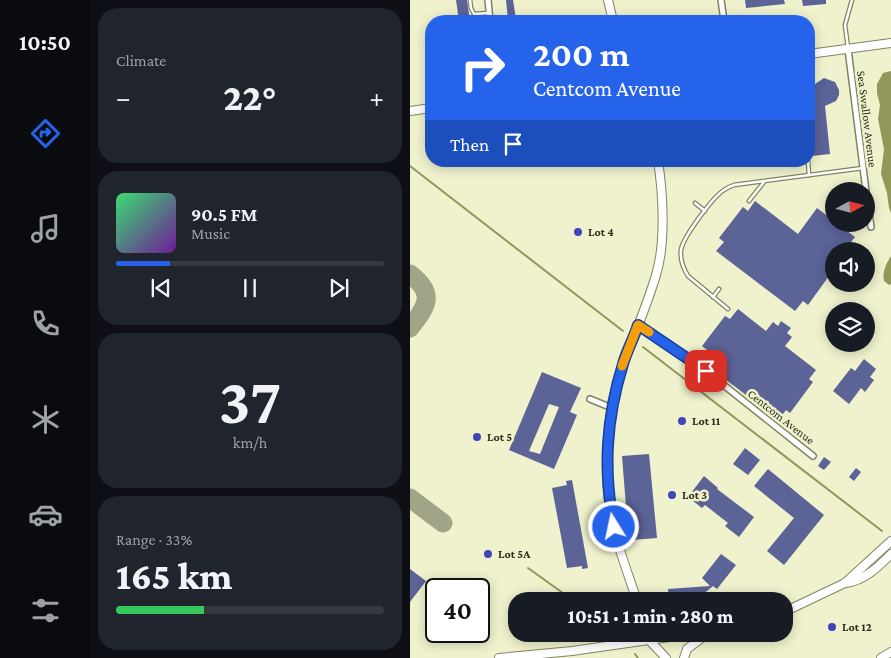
<!DOCTYPE html>
<meta charset="utf-8">
<style>
body{margin:0;font-family:"Crimson Pro",serif;background:#20242c;color:#f1f3f6;height:100vh;display:flex;flex-direction:column;font-size:19px;white-space:nowrap}
*{box-sizing:border-box;margin:0}
p{font-size:16px;color:#9ea1a6}
.icon{flex:none;width:28px;height:28px;fill:none;stroke:currentColor;stroke-width:2;stroke-linecap:round;stroke-linejoin:round}
.map{position:relative;flex:1;overflow:hidden}
.panel{display:flex;flex-direction:column;gap:8px;padding:8px;background:#0d0f14;width:320px}
.panel>*{flex:none}
.hud{position:absolute;left:15px;top:15px;width:390px;height:152px;border-radius:20px;box-shadow:0 2px 12px #0003;background:#2563eb;color:#fff;overflow:hidden}
.needle{width:32px;rotate:83deg}
.fabs{position:absolute;left:415px;top:182px;display:grid;gap:10px}
.fabs a{display:grid;place-items:center;width:50px;height:50px;border-radius:50%;background:#171b24;box-shadow:0 2px 12px #0003;font-size:25px}
.speed{position:absolute;left:15px;top:578px;display:flex;gap:10px;font-size:25px;font-weight:700;text-align:center}
.speed>*{display:grid;place-content:center;width:65px;height:65px;border-radius:50%;background:#171b24;box-shadow:0 2px 12px #0003;line-height:1}
.speed .limit{border:2px solid #111;border-radius:8px;background:#fff;color:#111}
.pin{position:absolute;display:grid;place-items:center;width:42px;height:42px;color:#fff;margin:-21px;border-radius:10px;box-shadow:0 2px 8px #0006}
.me{position:absolute;width:55px;margin:-28px;rotate:350deg;stroke-linejoin:round;filter:drop-shadow(0 0 4px #0008)}
.turn{display:flex;align-items:center;gap:18px;height:105px;padding:0 25px;font-size:22px}
.turn .icon{width:65px;height:65px;stroke-width:2.5}
.turn b{display:block;font-size:35px;line-height:42px}
.then{display:flex;align-items:center;height:48px;padding:0 25px;background:#0003;gap:10px;font-size:19px}
.big{font-size:38px;font-weight:800;line-height:1.1}
.panel .card{flex:1;display:flex;flex-direction:column;justify-content:center;gap:8px;min-width:0;padding:0 18px;border-radius:20px;background:#20242c}
.panel .dial{align-items:center;gap:0}
.dial b{font-size:65px;line-height:1}
.song{display:flex;align-items:center;gap:15px}
.cover{width:60px;height:60px;border-radius:8px;background:linear-gradient(135deg,hsl(140 70% 55%),hsl(280 70% 35%))}
.played{height:5px;border-radius:2px;background:linear-gradient(90deg,#2563eb 20%,#363941 20%)}
.keys{display:flex;justify-content:space-around;direction:ltr}
.heat{display:flex;justify-content:space-between;align-items:center;font-size:28px;direction:ltr}
.charge{height:8px;border-radius:4px;background:linear-gradient(90deg,#34c759 33%,#363941 0)}
.trip{position:absolute;left:98px;top:592px;width:285px;height:50px;border-radius:20px;background:#171b24;box-shadow:0 2px 12px #0003;font-weight:800;line-height:50px;text-align:center}
main{display:flex;flex:1;min-height:0}
.tab-bar{display:flex;flex-direction:column;width:90px;justify-content:space-around;align-items:center;background:#090b0e;color:#9ea1a6}
.tab-bar .icon{width:35px;height:35px}
.tab-bar .active{color:#2563eb}
.tab-bar b{font-size:22px;color:#f1f3f6}
.map>svg:first-child{display:block}
</style>
<main>
<nav class="tab-bar">
<b>10:50</b>
<svg class="icon active" aria-label="directions" viewBox="0 0 24 24"><path d="M12 3l9 9-9 9-9-9zM9 14v-3h6M13 9l2 2-2 2"/></svg>
<svg class="icon" aria-label="music" viewBox="0 0 24 24"><path d="M9 18V5l10-2v13"/><circle cx="6" cy="18" r="3"/><circle cx="16" cy="16" r="3"/></svg>
<svg class="icon" aria-label="phone" viewBox="0 0 24 24"><path d="M5 4h4l2 5-3 2q2 4 5 5l2-3 5 2v4C11 20 4 13 5 4z"/></svg>
<svg class="icon" aria-label="climate" viewBox="0 0 24 24"><path d="M12 3v18M4 7l16 10M4 17L20 7"/></svg>
<svg class="icon" aria-label="car" viewBox="0 0 24 24"><path d="M5 17H2v-5l4-1 3-4h7l3 4 3 1v5h-3M9 17h6M6 11h13"/><circle cx="7" cy="17" r="2"/><circle cx="17" cy="17" r="2"/></svg>
<svg class="icon" aria-label="filters" viewBox="0 0 24 24"><path d="M4 7h16M4 17h16"/><circle cx="9" cy="7" r="2"/><circle cx="15" cy="17" r="2"/></svg>
</nav>
<section class="panel">
<div class="card"><p>Climate</p>
<div class="heat"><a>−</a><b class="big">22°</b><a>+</a></div>
</div>
<div class="card">
<div class="song"><i class="cover"></i><div><b>90.5 FM</b><p>Music</p></div></div>
<div class="played"></div>
<div class="keys"><svg class="icon" aria-label="previous" viewBox="0 0 24 24"><path d="M18 5L8 12l10 7zM5 5v14"/></svg><svg class="icon" aria-label="pause" viewBox="0 0 24 24"><path d="M8 5v14M16 5v14"/></svg><svg class="icon" aria-label="next" viewBox="0 0 24 24"><path d="M6 5l10 7-10 7zM19 5v14"/></svg></div>
</div>
<div class="card dial"><b>37</b><p>km/h</p></div>
<div class="card"><p>Range · 33%</p><b class="big">165 km</b><div class="charge"></div></div>
</section>
<div class="map">
<svg width="481" height="658" viewBox="0 0 481 658">
<rect width="100%" height="100%" fill="#eff2cc"/>
<g fill="#92975a">
<polygon points="481,71 481,213 479,208 477,193 471,174 474,149 468,119 470,105 467,93 467,84 473,73"/>
<path d="M481,256v28l-2,1 -5,-4c-2,-9 2,-17 7,-25z"/>
</g>
<g fill="none" stroke-linecap="round" stroke-linejoin="round">
<g stroke="#92975a" stroke-width="2">
<polyline points="0,166 213,331"/>
<polyline points="233,347 472,531"/>
<polyline points="118,568 164,601"/>
<polyline points="225,654 228,658"/>
</g>
<g stroke="#a2a488" stroke-width="19">
<path d="M0,274c26,20 17,32 0,54"/>
<polyline points="0,498 33,523"/>
</g>
</g>
<g fill="#5b6397" fill-rule="evenodd">
<polygon points="46,0 57,0 60,21 49,21"/>
<polygon points="96,0 103,0 106,19 98,20"/>
<polygon points="335,0 374,0 375,4 336,8"/>
<polygon points="392,0 416,0 416,4 393,6"/>
<polygon points="21,73 21,93 18,93 15,74"/>
<polygon points="414,78 425,82 429,90 429,95 426,101 415,106 420,154 402,156 399,140 399,99 403,99 402,91 405,84"/>
<polygon points="345,201 388,234 407,208 424,221 424,224 428,224 445,237 434,251 424,251 424,279 419,276 398,305 393,301 385,311 306,251 314,242 309,238 333,207 338,211"/>
<polygon points="328,309 356,331 363,322 368,326 371,321 381,328 377,333 382,337 375,346 406,370 399,379 403,382 380,413 376,410 367,422 363,419 365,417 290,360 297,350 292,346 315,316 320,319"/>
<polygon points="454,359 466,369 460,377 464,380 455,392 451,388 439,404 423,391 441,368 445,371"/>
<path d="M132,372l39,16 -11,24 7,3 -23,54 -45,-19zM139,404l10,3 -19,47 -11,-3z"/>
<polygon points="335,448 350,460 338,475 323,464"/>
<polygon points="239,454 247,538 222,540 220,519 217,519 212,456"/>
<polygon points="414,457 421,462 414,470 408,466"/>
<polygon points="446,468 451,472 444,481 439,477"/>
<polygon points="358,469 414,515 374,565 357,551 384,518 344,486"/>
<polygon points="294,476 308,488 307,489 344,517 329,537 315,526 318,523 295,505 292,508 278,497"/>
<polygon points="162,480 178,568 172,569 172,566 157,568 142,488 157,485 156,481"/>
<polygon points="311,554 326,565 307,589 303,586 285,601 259,601 258,589 300,586 292,578"/>
<polygon points="0,569 16,581 0,602"/>
</g>
<g fill="none" stroke-linecap="round" stroke-linejoin="round">
<g stroke="#828562" stroke-width="5">
<g id="lane">
<polyline points="60,0 61,8 64,14 78,13"/>
<polyline points="65,21 68,14"/>
<polyline points="438,48 435,25 442,0"/>
<polyline points="398,161 399,175"/>
<polyline points="339,201 354,182"/>
<polyline points="285,203 295,211"/>
<polyline points="303,297 309,289"/>
<path d="M318,309l-40,-33c-5,-8 -8,-17 -7,-26 2,-13 32,-53 43,-60 3,-2 7,-4 10,-5l129,-17"/>
</g>
</g>
<g stroke="#828562" stroke-width="8">
<g id="street">
<polyline points="78,0 80,21"/>
<polyline points="311,0 314,21"/>
<polyline points="438,49 456,191"/>
<polyline points="456,193 461,227"/>
<polyline points="228,325 296,371 403,456"/>
<polyline points="180,399 202,408"/>
</g>
</g>
<g stroke="#828562" stroke-width="10">
<g id="secondary">
<polyline points="198,0 203,21"/>
<polyline points="399,54 481,43"/>
<polyline points="0,111 21,108"/>
<path d="M435,583c19,-2 33,-16 46,-29"/>
<path d="M227,601c-8,-25 -18,-50 -24,-76 -7,-35 -8,-71 -3,-106 7,-51 32,-96 46,-144 10,-32 7,-82 2,-114"/>
<polyline points="374,612 435,583 481,541"/>
<polyline points="237,634 239,640 256,658"/>
<polyline points="89,658 162,651 280,634"/>
<polyline points="274,658 277,649 297,634"/>
<polyline points="471,658 481,652"/>
</g>
</g>
<use href="#lane" stroke="#fff" stroke-width="2.5"/>
<use href="#street" stroke="#fff" stroke-width="5"/>
<use href="#secondary" stroke="#fff" stroke-width="8"/>
</g>
<g fill="none" stroke-linecap="round" stroke-linejoin="round">
<g stroke="#184099" stroke-width="12">
<path id="route" d="M204,527c-11,-57 -8,-108 9,-163 4,-14 11,-26 15,-39l68,46"/>
</g>
<use href="#route" stroke="#2563eb" stroke-width="9"/>
<polyline stroke="#f59e0b" stroke-width="9" points="212,366 228,325 239,332"/>
</g>
<g fill="#4143b8" stroke="#eff2cc" stroke-width="2">
<circle cx="168" cy="232" r="5"/>
<circle cx="272" cy="421" r="5"/>
<circle cx="67" cy="437" r="5"/>
<circle cx="262" cy="495" r="5"/>
<circle cx="78" cy="554" r="5"/>
<circle cx="422" cy="627" r="5"/>
</g>
<g text-anchor="middle" dominant-baseline="central" stroke-width="5" stroke-linejoin="round" paint-order="stroke">
<g font-size="12" fill="#2a2b1d" stroke="#eff2cc">
<text transform="translate(457 119) rotate(83)">Sea Swallow Avenue</text>
<text transform="translate(371 417) rotate(38)">Centcom Avenue</text>
</g>
<g font-size="12" font-weight="bold" fill="#2a2b1d" stroke="#eff2cc" text-anchor="start">
<text x="178" y="232">Lot 4</text>
<text x="282" y="421">Lot 11</text>
<text x="77" y="437">Lot 5</text>
<text x="272" y="495">Lot 3</text>
<text x="88" y="554">Lot 5A</text>
<text x="432" y="627">Lot 12</text>
</g>
</g>
</svg>
<div class="fabs">
<a><svg class="needle" viewBox="-14 -14 28 28"><path d="M0-13l5 13h-10z" fill="#e53935"/><path d="M0 13l5-13h-10z" fill="#9ea1a6"/></svg></a>
<a><svg class="icon" aria-label="sound" viewBox="0 0 24 24"><path d="M4 9h4l5-4v14l-5-4H4zM17 9q2 3 0 6"/></svg></a>
<a><svg class="icon" aria-label="layers" viewBox="0 0 24 24"><path d="M12 4l9 5-9 5-9-5zM3 14l9 5 9-5"/></svg></a>
</div>
<div class="speed"><div class="limit">40</div></div>
<div class="pin" style="left:296px;top:371px;background:#d93025"><svg class="icon" aria-label="arrive" viewBox="0 0 24 24"><path d="M6 21V4h12l-3 4 3 4H6"/></svg></div>
<svg class="me" style="left:204px;top:527px" viewBox="-20 -20 40 40"><circle r="17" fill="#2563eb" stroke="#fff" stroke-width="3"/><path d="M0-11L8 9 0 5-8 9z" fill="#fff"/></svg>
<div class="trip">10:51 · 1 min · 280 m</div>
<div class="hud">
<div class="turn"><svg class="icon" aria-label="right" viewBox="0 0 24 24"><path d="M7 20v-9h11M14 6l5 5-5 5"/></svg><div><b>200 m</b>Centcom Avenue</div></div>
<div class="then">Then<svg class="icon" aria-label="arrive" viewBox="0 0 24 24"><path d="M6 21V4h12l-3 4 3 4H6"/></svg></div>
</div>
</div>
</main>
